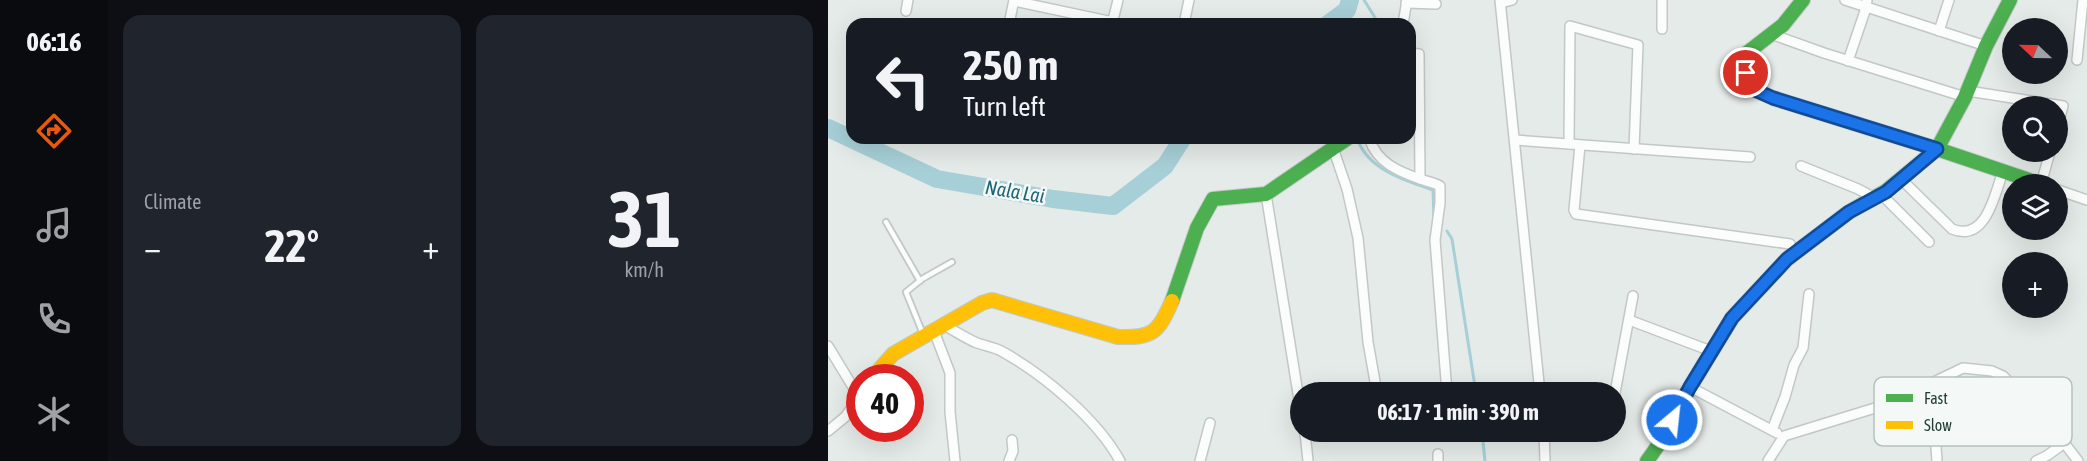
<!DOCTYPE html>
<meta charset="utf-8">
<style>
body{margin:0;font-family:"Asap Condensed",sans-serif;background:#20242c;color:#f1f3f6;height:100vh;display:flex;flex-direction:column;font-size:22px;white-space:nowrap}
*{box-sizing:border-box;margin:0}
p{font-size:20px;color:#9ea1a6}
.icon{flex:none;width:33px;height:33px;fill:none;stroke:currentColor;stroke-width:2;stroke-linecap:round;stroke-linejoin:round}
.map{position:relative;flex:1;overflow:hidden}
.drawer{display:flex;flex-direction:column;gap:15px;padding:15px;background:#0d0f14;width:720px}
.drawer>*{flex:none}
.banner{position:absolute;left:18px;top:18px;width:570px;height:126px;border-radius:18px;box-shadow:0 6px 24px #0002;background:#171b24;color:#f1f3f6;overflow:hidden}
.needle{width:39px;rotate:292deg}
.fabs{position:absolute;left:1174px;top:18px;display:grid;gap:12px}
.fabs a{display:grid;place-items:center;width:66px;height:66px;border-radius:50%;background:#171b24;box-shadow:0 6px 24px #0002;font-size:30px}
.speed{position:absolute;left:18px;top:364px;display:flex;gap:12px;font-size:30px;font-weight:700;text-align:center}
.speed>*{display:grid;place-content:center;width:78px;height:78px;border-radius:50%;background:#171b24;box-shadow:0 6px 24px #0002;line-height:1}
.speed .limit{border:9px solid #d22;background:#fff;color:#111}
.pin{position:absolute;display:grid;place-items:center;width:51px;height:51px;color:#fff;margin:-26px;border:3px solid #fff;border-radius:50%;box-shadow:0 2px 6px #0007}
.me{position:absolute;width:66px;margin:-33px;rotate:28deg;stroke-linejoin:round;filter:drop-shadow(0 0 4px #0008)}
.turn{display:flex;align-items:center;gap:21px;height:126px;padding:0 18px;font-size:27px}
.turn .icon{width:78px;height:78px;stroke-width:2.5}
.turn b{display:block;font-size:42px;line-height:51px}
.big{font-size:45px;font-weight:700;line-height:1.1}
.drawer .tile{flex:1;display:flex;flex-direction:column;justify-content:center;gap:9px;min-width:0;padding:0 21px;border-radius:18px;background:#20242c}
.drawer .dial{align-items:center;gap:0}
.dial b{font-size:78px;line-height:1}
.heat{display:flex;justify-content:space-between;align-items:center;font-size:33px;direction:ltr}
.drawer .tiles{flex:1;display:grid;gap:15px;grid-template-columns:repeat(2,1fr)}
.trip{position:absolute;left:462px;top:382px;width:336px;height:60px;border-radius:30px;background:#171b24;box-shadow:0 6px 24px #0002;font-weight:700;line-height:60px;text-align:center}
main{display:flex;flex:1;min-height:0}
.tab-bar{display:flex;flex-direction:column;width:108px;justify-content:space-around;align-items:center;background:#090b0e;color:#9ea1a6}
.tab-bar .icon{width:42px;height:42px}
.tab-bar .active{color:#ea580c}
.tab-bar b{font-size:27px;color:#f1f3f6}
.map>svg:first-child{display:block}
</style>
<main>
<nav class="tab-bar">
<b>06:16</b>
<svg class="icon active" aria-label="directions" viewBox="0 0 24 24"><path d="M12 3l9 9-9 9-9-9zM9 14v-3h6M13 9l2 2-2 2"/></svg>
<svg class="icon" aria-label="music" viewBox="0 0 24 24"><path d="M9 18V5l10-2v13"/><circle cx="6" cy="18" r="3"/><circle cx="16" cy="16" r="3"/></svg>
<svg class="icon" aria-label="phone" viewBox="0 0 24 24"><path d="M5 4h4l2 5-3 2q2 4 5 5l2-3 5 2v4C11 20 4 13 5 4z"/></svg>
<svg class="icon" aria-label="climate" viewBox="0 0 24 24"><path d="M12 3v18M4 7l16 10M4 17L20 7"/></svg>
</nav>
<section class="drawer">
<div class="tiles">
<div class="tile"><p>Climate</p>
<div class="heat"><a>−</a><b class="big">22°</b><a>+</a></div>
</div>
<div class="tile dial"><b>31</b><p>km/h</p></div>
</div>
</section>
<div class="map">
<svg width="1259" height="461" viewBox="0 0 1259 461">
<rect width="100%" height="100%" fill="#e5ebe8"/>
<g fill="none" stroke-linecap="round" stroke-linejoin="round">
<g stroke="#a7cfd7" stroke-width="3">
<polyline points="536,0 551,24"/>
<path d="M529,138c10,31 48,43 76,52l1,29"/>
<polyline points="619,231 624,239 648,393"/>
<polyline points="654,432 657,461"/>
</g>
<g stroke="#a7cfd7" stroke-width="18">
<polyline points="500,24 519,10 522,0"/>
<polyline points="0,128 109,179 225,199 285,206 337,166 355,138"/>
</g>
<g stroke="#c2c8c5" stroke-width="8">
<g id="lane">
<polyline points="58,222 92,281"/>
<polyline points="95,334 78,292 94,279 124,262"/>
</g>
</g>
<g stroke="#c2c8c5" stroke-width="12">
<g id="street">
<polyline points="672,0 712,393"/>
<polyline points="1017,0 1158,46"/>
<polyline points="186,1 285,22"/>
<polyline points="578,3 608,4"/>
<polyline points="673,3 684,0"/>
<polyline points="78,11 80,0"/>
<polyline points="181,24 186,0"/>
<polyline points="284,24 290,0"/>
<polyline points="356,24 361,0"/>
<polyline points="575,24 579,0"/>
<polyline points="834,29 834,0"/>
<polyline points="1111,31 1121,0"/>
<polyline points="943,34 996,53 1137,97"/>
<polyline points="582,53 591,54 592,179"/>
<polyline points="1249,60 1255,0"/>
<polyline points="1020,61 1038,8 1039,0"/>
<polyline points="1140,91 1235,106 1230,124"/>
<path d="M541,138c8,25 30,34 54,42 6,2 12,3 17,6v17l-5,37 12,153"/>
<polyline points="687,140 922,157"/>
<polyline points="741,144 742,26 810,45 806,149"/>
<polyline points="752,145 746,210 748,214 962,244"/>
<polyline points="505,148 519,189 530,238 540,342 549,393"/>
<polyline points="973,166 1030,189 1047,198"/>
<path d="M1073,179l51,50c34,14 43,-35 51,-58"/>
<polyline points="1213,184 1222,152"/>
<polyline points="1230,190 1259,200"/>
<polyline points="438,194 472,406"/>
<polyline points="1053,194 1101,242"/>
<polyline points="801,320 883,351"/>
<path d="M116,325c11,6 21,13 33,18 8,3 18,4 26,9 41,23 94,67 117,109"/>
<polyline points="106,331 122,373 122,412 127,461"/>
<polyline points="0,346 31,397"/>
<polyline points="862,387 949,433"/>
<polyline points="787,393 805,296"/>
<polyline points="944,430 957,397 966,365 975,348 981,294"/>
<polyline points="0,431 17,417 32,396"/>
<polyline points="477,432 480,461"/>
<polyline points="716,432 717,461"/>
<polyline points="1107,433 1109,461"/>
<polyline points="477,435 495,432"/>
<polyline points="610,454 610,461"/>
<polyline points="181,461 185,451 184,440"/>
<polyline points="372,461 382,423"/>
<polyline points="940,461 956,436 1060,404 1135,368 1164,371 1175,376 1218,419 1250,461"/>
<polyline points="1208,461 1220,455 1235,444"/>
</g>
</g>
<g stroke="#c1c8c5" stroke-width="16">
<g id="fast">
<polyline points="975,0 955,25 911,59 927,90 945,98 1109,149 1213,184"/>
<polyline points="344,301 369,228 385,199 438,194 520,138"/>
<polyline points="819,461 836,437 862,387 904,318 959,259 1021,212 1058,191 1109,149 1137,97 1158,46 1182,0"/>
</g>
</g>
<g stroke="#c1c8c5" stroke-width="16">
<path id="slow" d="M44,378l21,-24 89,-51 10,-3 126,37c35,1 40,-4 54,-36"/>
</g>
<use href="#lane" stroke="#fbfcfc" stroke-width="4.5"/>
<use href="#street" stroke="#fbfcfc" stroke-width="9"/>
<use href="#fast" stroke="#4caf50" stroke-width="14"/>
<use href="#slow" stroke="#ffc107" stroke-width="14"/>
</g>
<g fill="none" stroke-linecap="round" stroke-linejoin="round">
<g stroke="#114b97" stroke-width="15">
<polyline id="route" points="844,420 862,387 904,318 959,259 1021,212 1058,192 1109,149 945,98 927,90 918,73"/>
</g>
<use href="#route" stroke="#1a73e8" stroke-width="10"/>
</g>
<g text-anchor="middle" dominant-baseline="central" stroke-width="5" stroke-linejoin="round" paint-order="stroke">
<g font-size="20" font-style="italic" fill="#1f6678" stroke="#f4f9f7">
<text transform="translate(187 191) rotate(9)">Nala Lai</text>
</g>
</g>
<rect x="1046" y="377" width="198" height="69" rx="9" fill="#f4f9f7" stroke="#b5c1bd" stroke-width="1.5"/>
<rect x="1058" y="394" width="27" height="8" fill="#4caf50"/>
<rect x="1058" y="421" width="27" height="8" fill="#ffc107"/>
<g font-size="16" fill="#233e37">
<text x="1096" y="404">Fast</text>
<text x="1096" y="431">Slow</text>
</g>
</svg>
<div class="fabs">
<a><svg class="needle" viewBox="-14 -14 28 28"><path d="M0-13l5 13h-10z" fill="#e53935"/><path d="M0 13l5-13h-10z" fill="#9ea1a6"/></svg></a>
<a><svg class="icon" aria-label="search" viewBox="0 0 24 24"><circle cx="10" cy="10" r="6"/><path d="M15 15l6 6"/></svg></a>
<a><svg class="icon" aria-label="layers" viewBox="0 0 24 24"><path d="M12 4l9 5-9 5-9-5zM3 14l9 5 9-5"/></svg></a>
<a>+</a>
</div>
<div class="speed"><div class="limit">40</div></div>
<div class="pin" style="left:918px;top:73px;background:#d93025"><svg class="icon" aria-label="arrive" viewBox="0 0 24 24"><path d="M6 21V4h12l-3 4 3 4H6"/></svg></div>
<svg class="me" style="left:844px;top:420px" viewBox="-20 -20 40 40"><circle r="17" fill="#1a73e8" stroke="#fff" stroke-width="3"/><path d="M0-11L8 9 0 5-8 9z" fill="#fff"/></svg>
<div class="trip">06:17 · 1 min · 390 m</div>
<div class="banner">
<div class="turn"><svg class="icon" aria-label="left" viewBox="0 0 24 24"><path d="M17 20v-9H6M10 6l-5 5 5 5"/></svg><div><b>250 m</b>Turn left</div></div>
</div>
</div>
</main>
